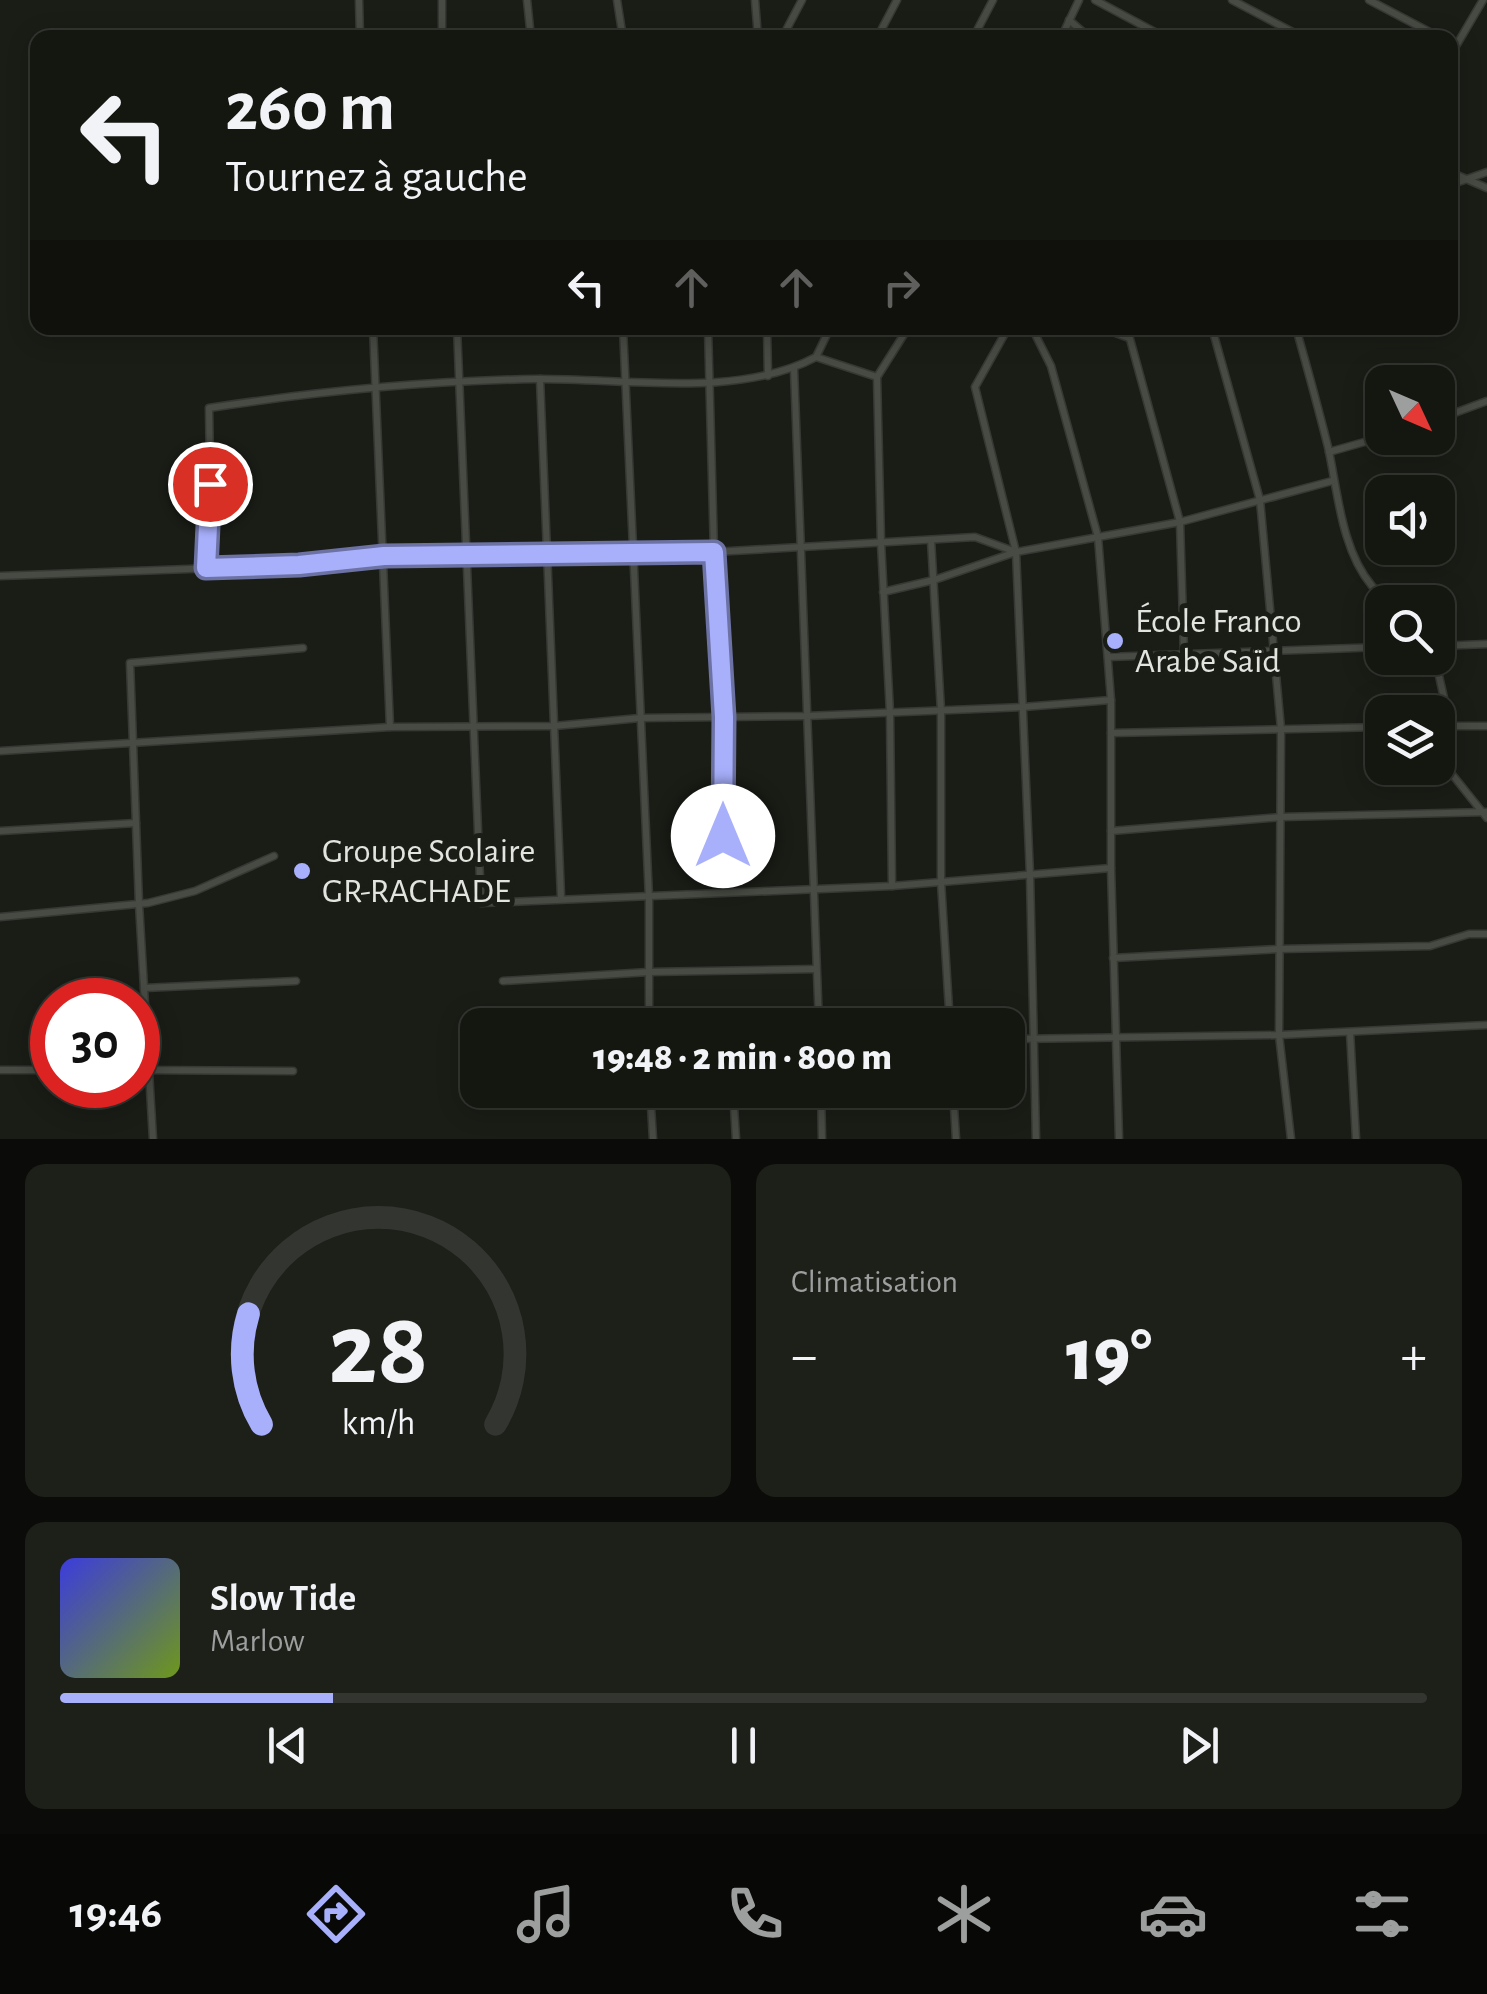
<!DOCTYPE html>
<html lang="fr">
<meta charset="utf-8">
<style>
body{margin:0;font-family:"Alegreya Sans",sans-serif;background:#1d1f19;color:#f1f3f6;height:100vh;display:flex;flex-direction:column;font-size:38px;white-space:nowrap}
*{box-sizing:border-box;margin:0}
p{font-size:32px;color:#9d9f9f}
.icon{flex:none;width:55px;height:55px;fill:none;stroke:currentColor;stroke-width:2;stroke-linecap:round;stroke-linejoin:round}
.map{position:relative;height:1139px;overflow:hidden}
.panel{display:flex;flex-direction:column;gap:25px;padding:25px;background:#0b0c09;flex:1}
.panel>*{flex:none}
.guide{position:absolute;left:30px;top:30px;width:1428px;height:305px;border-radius:20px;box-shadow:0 5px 25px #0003,0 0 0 2px #333530;background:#141610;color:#f1f3f6;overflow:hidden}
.needle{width:65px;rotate:134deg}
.buttons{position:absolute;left:1365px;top:365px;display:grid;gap:20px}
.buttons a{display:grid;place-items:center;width:90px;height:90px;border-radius:20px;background:#141610;box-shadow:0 5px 25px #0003,0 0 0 2px #333530;font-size:50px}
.speed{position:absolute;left:30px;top:978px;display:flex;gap:20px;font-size:50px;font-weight:700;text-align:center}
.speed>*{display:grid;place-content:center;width:130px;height:130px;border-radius:50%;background:#141610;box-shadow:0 5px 25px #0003,0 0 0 2px #333530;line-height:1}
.speed .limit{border:15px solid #d22;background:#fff;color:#111}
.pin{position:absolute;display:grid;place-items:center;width:85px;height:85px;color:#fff;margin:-42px;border:5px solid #fff;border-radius:50%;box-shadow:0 2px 10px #0007}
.me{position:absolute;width:110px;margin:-55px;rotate:0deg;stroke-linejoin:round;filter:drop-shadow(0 0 8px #0008)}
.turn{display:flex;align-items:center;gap:35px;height:210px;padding:0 30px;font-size:45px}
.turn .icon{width:130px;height:130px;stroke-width:2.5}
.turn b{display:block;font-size:70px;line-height:85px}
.lanes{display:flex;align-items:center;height:95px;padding:0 30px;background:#0003;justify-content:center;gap:50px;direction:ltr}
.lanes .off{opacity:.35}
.big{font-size:75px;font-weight:800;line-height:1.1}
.panel .card{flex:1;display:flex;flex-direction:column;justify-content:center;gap:15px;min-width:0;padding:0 35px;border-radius:20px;background:#1d1f19}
.panel .dial{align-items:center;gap:0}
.dial svg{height:260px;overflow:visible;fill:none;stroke:#333530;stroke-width:7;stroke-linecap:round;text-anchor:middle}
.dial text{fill:#f1f3f6;stroke:none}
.song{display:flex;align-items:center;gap:30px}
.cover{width:120px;height:120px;border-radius:15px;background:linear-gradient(135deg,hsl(240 70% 55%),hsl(80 70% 35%))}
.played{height:10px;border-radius:5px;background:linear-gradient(90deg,#a8b0fc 20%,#333530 20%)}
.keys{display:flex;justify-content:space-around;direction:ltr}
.heat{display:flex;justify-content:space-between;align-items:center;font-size:55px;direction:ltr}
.panel .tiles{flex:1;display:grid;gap:25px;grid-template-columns:1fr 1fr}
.card:last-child{grid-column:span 2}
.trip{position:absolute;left:460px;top:1008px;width:565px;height:100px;border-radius:20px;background:#141610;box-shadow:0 5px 25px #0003,0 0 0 2px #333530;font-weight:800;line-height:100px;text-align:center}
.tabs{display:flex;height:160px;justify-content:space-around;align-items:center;background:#080906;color:#9d9f9f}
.tabs .icon{width:70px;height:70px}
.tabs .selected{color:#a8b0fc}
.tabs b{font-size:45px;color:#f1f3f6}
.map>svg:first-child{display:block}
</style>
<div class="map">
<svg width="1487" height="1139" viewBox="0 0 1487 1139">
<rect width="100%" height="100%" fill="#1a1d16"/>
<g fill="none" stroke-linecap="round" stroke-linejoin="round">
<g stroke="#363834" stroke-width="9">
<g id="minor">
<polyline points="359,0 360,38"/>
<polyline points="527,0 531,38"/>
<polyline points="617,0 623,38"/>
<polyline points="755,0 758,38"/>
<polyline points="1095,0 1166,38"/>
<polyline points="1232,0 1304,38"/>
<polyline points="1369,0 1441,38"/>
<polyline points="1069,20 1090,38"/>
<polyline points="442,38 442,0"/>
<polyline points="782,38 802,0"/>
<polyline points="877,38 897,0"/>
<polyline points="973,38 993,0"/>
<polyline points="1061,38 1079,0"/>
<polyline points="1450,43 1456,46 1483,0"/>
<polyline points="1450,172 1487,188"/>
<polyline points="1450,185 1487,172"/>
<polyline points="373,328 390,727"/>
<polyline points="457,328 481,903 892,886 1111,868"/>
<polyline points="623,328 649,898 649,1025"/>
<polyline points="708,328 714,552 724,717 723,836"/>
<polyline points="767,328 768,376"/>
<polyline points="1008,328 975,387 1016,552 1030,875 1036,1139"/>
<polyline points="1032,328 1051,366 1098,537 1111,700 1111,868 1119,1139"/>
<polyline points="1102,328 1129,338"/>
<polyline points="1127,328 1180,522 1184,654"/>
<polyline points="1212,328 1260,500 1281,729 1279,1035 1291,1139"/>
<path d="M1296,328c11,39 22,79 32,119 10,45 13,102 44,139 6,8 18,12 26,16"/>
<polyline points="816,357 830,328"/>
<polyline points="794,369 819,1025"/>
<polyline points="540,379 561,897"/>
<polyline points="1438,419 1487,401"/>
<polyline points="1329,452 1382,437"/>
<polyline points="931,540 941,711 941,882 950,1025"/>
<path d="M206,568l5,-46 -2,-114c110,-17 215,-27 327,-29 86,-1 202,20 280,-22l61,20"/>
<polyline points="0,576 299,565 385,557 714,552 975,537 1016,552"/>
<polyline points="883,592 934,580 1016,552 1180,522 1332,481"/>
<polyline points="1438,646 1487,644"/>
<polyline points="1108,657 1382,647"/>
<polyline points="1435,658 1450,725 1451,773 1487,818"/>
<polyline points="1438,726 1487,726"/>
<polyline points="1111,733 1382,727"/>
<polyline points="0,751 390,727 554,726 640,718 806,716 1023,707 1111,700"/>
<polyline points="0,831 136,823"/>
<polyline points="1111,831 1281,817 1487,812"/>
<polyline points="892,886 890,713 881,543 877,377 908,328"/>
<polyline points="0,917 148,903 195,891 274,856"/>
<polyline points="1113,958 1279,949 1430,946 1469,934 1487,934"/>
<polyline points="503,981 649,972 816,969"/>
<polyline points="144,988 296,981"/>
<polyline points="1350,1032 1356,1139"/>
<polyline points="1008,1039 1279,1035 1487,1025"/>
<polyline points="0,1070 52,1070"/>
<polyline points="138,1070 293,1071"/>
<polyline points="650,1090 653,1139"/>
<polyline points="733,1090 736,1139"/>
<polyline points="821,1090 822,1139"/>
<polyline points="953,1090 956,1139"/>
<polyline points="153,1139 139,904 130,663 303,648"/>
</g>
</g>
<use href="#minor" stroke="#474b43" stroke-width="6"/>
</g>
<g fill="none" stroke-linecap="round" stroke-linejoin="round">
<g stroke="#6d72a4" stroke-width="25">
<polyline id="route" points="210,484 206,568 299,565 384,556 714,552 724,717 723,836"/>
</g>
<use href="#route" stroke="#a8b0fc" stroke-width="18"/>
</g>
<g fill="#a8b0fc" stroke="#1a1d16" stroke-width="4">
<circle cx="1115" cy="641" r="10"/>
<circle cx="302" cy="871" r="10"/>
</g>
<g text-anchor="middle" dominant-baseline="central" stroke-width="10" stroke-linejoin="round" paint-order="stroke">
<g font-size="35" fill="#e2e4e0" stroke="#1a1d16" text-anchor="start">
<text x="1135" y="621">École Franco<tspan x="1135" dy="40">Arabe Saïd</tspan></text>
<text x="322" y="851">Groupe Scolaire<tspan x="322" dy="40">GR-RACHADE</tspan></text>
</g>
</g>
</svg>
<div class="buttons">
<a><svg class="needle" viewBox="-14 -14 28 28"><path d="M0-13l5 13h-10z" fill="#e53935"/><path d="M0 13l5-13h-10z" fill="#9d9f9f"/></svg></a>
<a><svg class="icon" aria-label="sound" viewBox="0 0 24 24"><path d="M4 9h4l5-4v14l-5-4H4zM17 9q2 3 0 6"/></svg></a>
<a><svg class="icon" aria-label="search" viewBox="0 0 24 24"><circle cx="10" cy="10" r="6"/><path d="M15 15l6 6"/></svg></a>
<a><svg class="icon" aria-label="layers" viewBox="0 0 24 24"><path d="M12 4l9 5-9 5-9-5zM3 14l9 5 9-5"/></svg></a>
</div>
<div class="speed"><div class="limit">30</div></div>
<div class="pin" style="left:210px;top:484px;background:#d93025"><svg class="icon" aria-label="arrive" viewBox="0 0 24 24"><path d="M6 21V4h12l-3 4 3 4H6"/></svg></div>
<svg class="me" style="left:723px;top:836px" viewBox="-20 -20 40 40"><circle r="19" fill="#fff"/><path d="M0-13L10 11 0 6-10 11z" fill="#a8b0fc"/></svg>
<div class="trip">19:48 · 2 min · 800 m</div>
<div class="guide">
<div class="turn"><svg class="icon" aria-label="left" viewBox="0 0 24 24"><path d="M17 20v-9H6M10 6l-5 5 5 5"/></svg><div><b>260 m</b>Tournez à gauche</div></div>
<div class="lanes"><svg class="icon" aria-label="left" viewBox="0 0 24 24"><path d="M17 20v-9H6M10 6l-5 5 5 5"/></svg><svg class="icon off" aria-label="ahead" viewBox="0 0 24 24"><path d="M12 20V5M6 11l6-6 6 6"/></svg><svg class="icon off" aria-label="ahead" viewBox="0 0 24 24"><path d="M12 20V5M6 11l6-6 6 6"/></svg><svg class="icon off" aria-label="right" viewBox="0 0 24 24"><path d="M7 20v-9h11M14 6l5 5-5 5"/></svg></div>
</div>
</div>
<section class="panel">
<div class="tiles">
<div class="card dial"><svg viewBox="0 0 100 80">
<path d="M14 69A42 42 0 1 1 86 69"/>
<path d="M14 69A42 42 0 0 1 10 35" stroke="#a8b0fc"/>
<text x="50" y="56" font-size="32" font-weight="700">28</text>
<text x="50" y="72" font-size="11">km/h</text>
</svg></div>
<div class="card"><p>Climatisation</p>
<div class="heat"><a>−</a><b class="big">19°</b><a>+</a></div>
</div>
<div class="card">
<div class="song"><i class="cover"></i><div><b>Slow Tide</b><p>Marlow</p></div></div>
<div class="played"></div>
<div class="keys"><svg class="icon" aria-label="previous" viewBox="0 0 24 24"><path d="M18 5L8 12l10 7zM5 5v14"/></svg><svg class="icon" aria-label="pause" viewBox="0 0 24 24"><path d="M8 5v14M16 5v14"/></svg><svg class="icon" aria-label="next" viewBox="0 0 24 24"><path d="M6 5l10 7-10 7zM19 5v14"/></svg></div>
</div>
</div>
</section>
<nav class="tabs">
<b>19:46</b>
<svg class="icon selected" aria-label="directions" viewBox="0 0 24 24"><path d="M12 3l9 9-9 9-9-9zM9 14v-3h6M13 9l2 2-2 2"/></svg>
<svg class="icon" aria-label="music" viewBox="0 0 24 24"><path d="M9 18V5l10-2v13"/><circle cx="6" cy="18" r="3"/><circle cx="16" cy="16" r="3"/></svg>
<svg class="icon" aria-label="phone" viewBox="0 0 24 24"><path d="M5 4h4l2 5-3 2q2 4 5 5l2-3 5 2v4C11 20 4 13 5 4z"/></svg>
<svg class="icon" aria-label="climate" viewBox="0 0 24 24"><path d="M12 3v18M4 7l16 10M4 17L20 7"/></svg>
<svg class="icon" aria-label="car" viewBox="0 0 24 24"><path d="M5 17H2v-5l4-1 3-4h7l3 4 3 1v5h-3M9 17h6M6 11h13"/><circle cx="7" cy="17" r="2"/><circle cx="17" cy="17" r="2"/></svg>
<svg class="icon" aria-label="filters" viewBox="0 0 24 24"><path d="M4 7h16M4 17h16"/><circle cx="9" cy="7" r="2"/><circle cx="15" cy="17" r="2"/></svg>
</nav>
